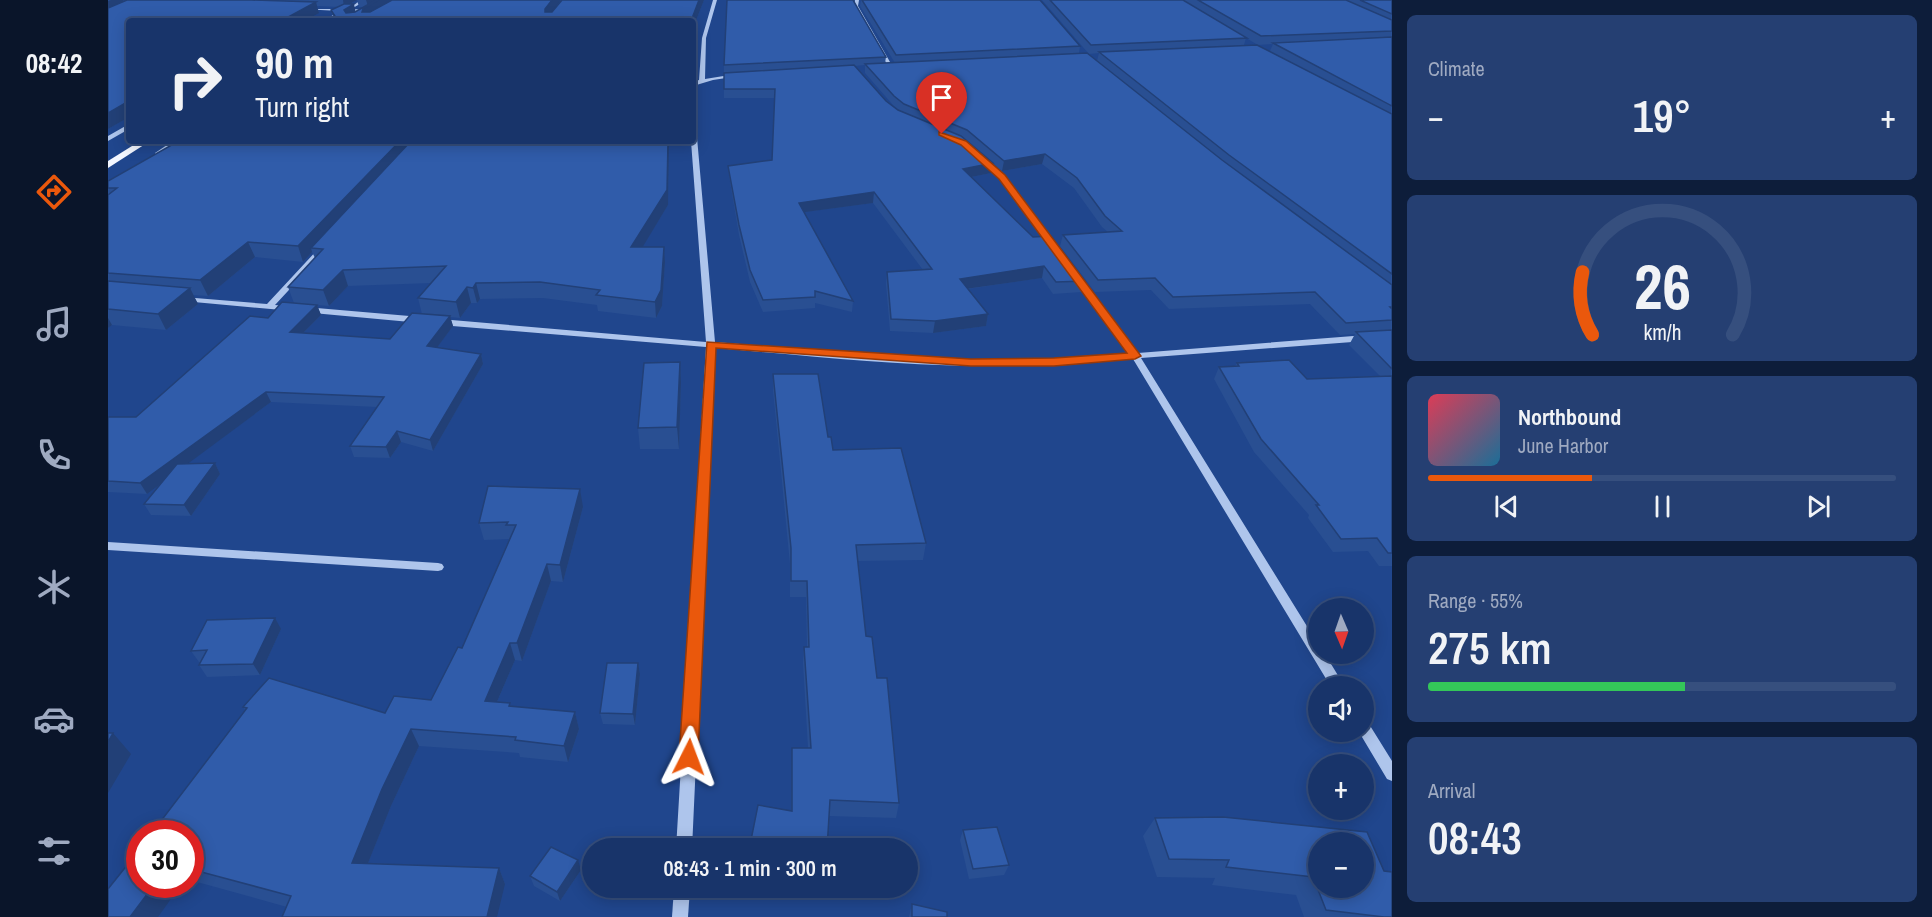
<!DOCTYPE html>
<meta charset="utf-8">
<style>
body{margin:0;font-family:"Archivo Narrow",sans-serif;background:#253f72;color:#f1f3f6;height:100vh;display:flex;flex-direction:column;font-size:22px;white-space:nowrap}
*{box-sizing:border-box;margin:0}
p{font-size:20px;color:#9faac1}
.icon{flex:none;width:33px;height:33px;fill:none;stroke:currentColor;stroke-width:2;stroke-linecap:round;stroke-linejoin:round}
.map{position:relative;flex:1;overflow:hidden}
.drawer{display:flex;flex-direction:column;gap:15px;padding:15px;background:#0d1d3a;width:540px}
.drawer>*{flex:none}
.banner{position:absolute;left:18px;top:18px;width:570px;height:126px;border-radius:6px;box-shadow:0 3px 15px #0003,0 0 0 2px #364f7e;background:#18346a;color:#f1f3f6;overflow:hidden}
.needle{width:39px;rotate:178deg}
.buttons{position:absolute;left:1200px;top:598px;display:grid;gap:12px}
.buttons a{display:grid;place-items:center;width:66px;height:66px;border-radius:50%;background:#18346a;box-shadow:0 3px 15px #0003,0 0 0 2px #364f7e;font-size:30px}
.speed{position:absolute;left:18px;top:820px;display:flex;gap:12px;font-size:30px;font-weight:700;text-align:center}
.speed>*{display:grid;place-content:center;width:78px;height:78px;border-radius:50%;background:#18346a;box-shadow:0 3px 15px #0003,0 0 0 2px #364f7e;line-height:1}
.speed .limit{border:9px solid #d22;background:#fff;color:#111}
.pin{position:absolute;display:grid;place-items:center;width:51px;height:51px;color:#fff;margin:-62px -26px;border-radius:50% 50% 50% 0;rotate:-45deg;box-shadow:0 0 6px #0007}
.pin .icon{rotate:45deg}
.me{position:absolute;width:66px;margin:-33px;rotate:3deg;stroke-linejoin:round;filter:drop-shadow(0 0 4px #0008)}
.turn{display:flex;align-items:center;gap:21px;height:126px;padding:0 30px;font-size:27px}
.turn .icon{width:78px;height:78px;stroke-width:2.5}
.turn b{display:block;font-size:42px;line-height:51px}
.big{font-size:45px;font-weight:600;line-height:1.1}
.drawer .widget{flex:1;display:flex;flex-direction:column;justify-content:center;gap:9px;min-width:0;padding:0 21px;border-radius:9px;background:#253f72}
.drawer .dial{align-items:center;gap:0}
.dial svg{height:156px;overflow:visible;fill:none;stroke:#364f7e;stroke-width:7;stroke-linecap:round;text-anchor:middle}
.dial text{fill:#f1f3f6;stroke:none}
.song{display:flex;align-items:center;gap:18px}
.cover{width:72px;height:72px;border-radius:9px;background:linear-gradient(135deg,hsl(350 70% 55%),hsl(200 70% 35%))}
.played{height:6px;border-radius:3px;background:linear-gradient(90deg,#ea580c 35%,#364f7e 35%)}
.keys{display:flex;justify-content:space-around;direction:ltr}
.heat{display:flex;justify-content:space-between;align-items:center;font-size:33px;direction:ltr}
.charge{height:9px;border-radius:4px;background:linear-gradient(90deg,#34c759 55%,#364f7e 0)}
.trip{position:absolute;left:474px;top:838px;width:336px;height:60px;border-radius:30px;background:#18346a;box-shadow:0 3px 15px #0003,0 0 0 2px #364f7e;font-weight:600;line-height:60px;text-align:center}
main{display:flex;flex:1;min-height:0}
.menu{display:flex;flex-direction:column;width:108px;justify-content:space-around;align-items:center;background:#0a152a;color:#9faac1}
.menu .icon{width:42px;height:42px}
.menu .on{color:#ea580c}
.menu b{font-size:27px;color:#f1f3f6}
.map>svg:first-child{display:block}
</style>
<main>
<nav class="menu">
<b>08:42</b>
<svg class="icon on" aria-label="directions" viewBox="0 0 24 24"><path d="M12 3l9 9-9 9-9-9zM9 14v-3h6M13 9l2 2-2 2"/></svg>
<svg class="icon" aria-label="music" viewBox="0 0 24 24"><path d="M9 18V5l10-2v13"/><circle cx="6" cy="18" r="3"/><circle cx="16" cy="16" r="3"/></svg>
<svg class="icon" aria-label="phone" viewBox="0 0 24 24"><path d="M5 4h4l2 5-3 2q2 4 5 5l2-3 5 2v4C11 20 4 13 5 4z"/></svg>
<svg class="icon" aria-label="climate" viewBox="0 0 24 24"><path d="M12 3v18M4 7l16 10M4 17L20 7"/></svg>
<svg class="icon" aria-label="car" viewBox="0 0 24 24"><path d="M5 17H2v-5l4-1 3-4h7l3 4 3 1v5h-3M9 17h6M6 11h13"/><circle cx="7" cy="17" r="2"/><circle cx="17" cy="17" r="2"/></svg>
<svg class="icon" aria-label="filters" viewBox="0 0 24 24"><path d="M4 7h16M4 17h16"/><circle cx="9" cy="7" r="2"/><circle cx="15" cy="17" r="2"/></svg>
</nav>
<div class="map">
<svg width="1284" height="917" viewBox="0 0 1284 917">
<rect width="100%" height="100%" fill="#20468d"/>
<g fill="none" stroke-linecap="round" stroke-linejoin="round">
<g fill="#aec5ec" fill-rule="evenodd">
<polygon points="254,0 259,0 243,9 262,10 264,12 238,12 220,21 215,21 232,11 193,9 237,9"/>
<polygon points="605,0 609,0 598,38 597,79 628,74 631,76 605,80 585,86 585,82 591,80 594,38"/>
<polygon points="747,0 751,0 750,6 786,69 781,68 746,6"/>
<polygon points="21,124 21,129 0,141 0,136"/>
<path d="M585,124l3,2 19,216c85,7 170,16 255,18 53,2 106,-2 159,-7l-58,-78 4,-2h3l60,80 254,-20v6l-251,19 177,286v10h7l20,33h-14l-198,-328c-54,4 -107,7 -161,7 -86,-1 -171,-11 -257,-18l-23,501h-16l30,-502 -266,-22 -4,-3 4,-3 266,23 -15,-201h2z"/>
<polygon points="65,141 72,141 51,155 47,155 47,153"/>
<polygon points="872,157 876,157 896,176 950,246 950,250 944,250 892,178 872,159"/>
<polygon points="211,248 218,250 167,305 185,307 185,311 75,301 71,299 75,297 159,304"/>
<polygon points="197,307 313,317 317,320 313,323 194,312 194,308"/>
<polygon points="0,542 330,563 334,564 336,567 334,570 330,571 0,550"/>
<polygon points="1256,722 1261,724 1284,761 1284,781 1279,779 1251,732 1256,732"/>
<polygon points="566,888 582,888 580,917 564,917"/>
</g>
<polygon fill="#f4f7ff" fill-rule="evenodd" points="32,141 42,141 0,168 0,161"/>
</g>
<g fill="#294f92" fill-rule="evenodd">
<path d="M0,0h15l1,1 2,-1h578l-11,28v-7h-358l-4,-11 7,-3 -21,-1 2,7 -190,8v96l-21,12zM249,0l2,7h5l-8,5 -6,-8z"/>
<path d="M753,0h179l40,46 -1,7 18,8 2,-8 -10,1 -47,-54h350v566h-13l-11,-15 -35,1 -25,-34 1,-3 -55,-63 -40,-73 5,-12 16,-1 2,-3 70,16 73,-3 -31,-31 6,-11 -15,1 -30,-31 -141,5 -18,-19 -56,2 -35,-46 3,-11 45,-3 -6,-5 -28,-39 -32,-24 -40,7 -9,-8 -2,10 -20,4 62,60 52,44 -3,11 -29,2 -11,-16 -74,11 20,25 -2,12 -53,7 -43,-2 -4,-47 1,-12 36,-2 -50,-67 -69,9 49,89 -1,11 -37,-9v5l-52,4 -13,-30 -11,-47 -10,-59 -1,-10 44,-6 3,-62h-51v-33l129,-64 33,56 -1,6h10l-35,-57zM1138,38l12,7 15,-1 -3,7 -26,-6zM757,65v8l28,32 6,5 -13,-9 -32,-35z"/>
<path d="M82,141h479l-1,64 -26,42h22l1,15 -3,44 -6,12 -58,-7 -1,-6 -54,-7 -63,1 -3,4h-6l-11,15 -10,-1 3,9 -16,21 44,7 2,10 -50,87 -32,-9 -11,16 -36,-1 -4,-11 27,-39 -106,-5 -83,61h27l5,11 -29,42 -40,-1 -7,-11 15,-19 -12,9 -39,-2v-75h28l132,-99 26,-15 -6,-16 27,-29 -3,-6 -9,10 -48,-5 -47,39 -15,-1 5,9 -32,26 -54,-5 -4,3v-147l78,-37zM324,283l-14,15 4,16 -32,25 -87,-6 18,-18 -4,-10 12,1 19,-20z"/>
<polygon points="572,362 573,382 571,449 532,449 530,428"/>
<polygon points="665,374 720,437 725,450 818,543 815,560 750,561 758,636 769,678 791,803 788,818 721,816 719,849 642,849 642,845 683,811 684,748 700,748 695,663 696,647 699,647 698,597 682,597 682,564 665,390"/>
<polygon points="475,507 455,582 443,581 414,661 407,660 389,702 403,706 467,712 471,729 460,762 412,757 411,753 311,746 283,806 260,863 391,868 397,884 179,907 82,880 82,834 137,710 135,707 277,713 323,700 354,648 401,539 376,540 371,523"/>
<polygon points="173,629 152,675 99,677 91,665 93,662 91,662 83,651"/>
<polygon points="530,663 532,674 527,725 495,724 492,713"/>
<polygon points="1047,818 1276,871 1284,917 1196,917 1188,895 1104,885 1107,878 1049,877 1035,836"/>
<polygon points="855,830 901,865 896,875 861,879 852,840"/>
<polygon points="473,870 452,901 426,886 422,876"/>
<polygon points="804,904 839,917 801,917"/>
</g>
<g fill="#224077">
<polygon points="3,0 15,0 18,6 0,14 0,1"/>
<polygon points="235,0 249,0 236,7"/>
<polygon points="258,0 290,0 258,19 254,12 255,9 260,6"/>
<polygon points="444,0 453,0 438,20 437,9"/>
<polygon points="591,0 596,0 585,28 585,21 583,21"/>
<polygon points="208,2 211,13 196,21 173,21"/>
<polygon points="246,4 248,14 239,21 236,10"/>
<polygon points="21,101 21,117 0,129 0,113"/>
<polygon points="292,141 308,141 203,248 204,252 195,262 190,246"/>
<polygon points="560,141 561,141 560,205 525,263 523,247"/>
<polygon points="937,154 934,164 894,171 896,161"/>
<polygon points="885,163 883,173 853,179 855,169"/>
<polygon points="766,192 765,203 690,213 691,203"/>
<polygon points="140,242 147,257 100,296 92,280"/>
<polygon points="556,247 557,262 554,306 548,318 547,302"/>
<polygon points="936,266 934,278 850,290 852,279"/>
<polygon points="235,270 240,286 221,306 215,290"/>
<polygon points="368,283 372,299 369,303 365,288"/>
<polygon points="359,287 363,303 352,318 348,302"/>
<polygon points="82,288 90,304 58,330 50,314"/>
<polygon points="209,305 213,315 186,342 182,332"/>
<polygon points="880,314 878,326 825,333 827,321"/>
<polygon points="342,316 345,326 322,357 319,346"/>
<polygon points="0,318 4,325 0,328"/>
<polygon points="373,354 375,364 325,451 322,440"/>
<polygon points="572,362 573,382 571,449 569,427"/>
<polygon points="158,392 163,402 39,494 32,483"/>
<polygon points="289,431 293,442 282,458 278,447"/>
<polygon points="107,463 112,474 83,516 76,505"/>
<polygon points="472,489 475,507 455,582 452,565"/>
<polygon points="439,564 443,581 414,661 409,643"/>
<polygon points="167,618 173,629 152,675 145,664"/>
<polygon points="402,643 407,660 382,718 377,701"/>
<polygon points="530,663 532,674 527,725 525,714"/>
<polygon points="467,712 471,729 460,762 456,746"/>
<polygon points="303,729 311,746 283,806 254,878 244,863 274,789"/>
<polygon points="5,733 23,754 0,793 0,742"/>
<polygon points="470,860 473,870 452,901 449,892"/>
<polygon points="391,868 397,884 389,917 379,917"/>
<polygon points="46,885 73,885 50,917 22,917"/>
</g>
<g fill="#305caa" stroke="#224077" stroke-width="1.5" fill-rule="evenodd">
<polygon points="19,0 144,0 208,2 173,21 21,21 21,101 0,113 0,8"/>
<polygon points="268,0 270,0 255,9 254,12 262,12 284,0 444,0 437,9 437,12 444,12 454,0 591,0 583,21 230,21 223,10 236,4 246,4 236,10 238,13 247,12"/>
<polygon points="619,0 745,0 778,57 616,65"/>
<polygon points="754,0 932,0 972,46 788,55"/>
<polygon points="942,0 1075,0 1139,38 983,45"/>
<polygon points="1090,0 1238,0 1284,20 1284,31 1153,36"/>
<polygon points="1252,0 1284,0 1284,14"/>
<polygon points="1284,37 1284,106 1165,43"/>
<polygon points="1149,45 1284,114 1284,274 1121,155 991,52"/>
<polygon points="979,53 1114,160 1284,285 1284,307 1282,307 1284,309 1284,320 1238,323 1207,292 1065,297 1047,278 990,280 955,235 1014,231 997,216 969,178 937,154 896,161 859,130 796,104 786,96 757,64"/>
<polygon points="746,65 778,101 790,110 853,136 885,163 855,169 925,237 943,236 977,281 948,282 936,266 852,279 880,314 827,321 783,319 779,272 824,269 766,192 691,203 745,301 707,291 707,297 655,300 642,270 631,225 620,166 664,160 667,89 616,89 616,73"/>
<polygon points="82,141 292,141 190,246 140,242 92,280 0,273 0,195 9,188 0,188 0,181 67,143 78,144"/>
<polygon points="303,141 560,141 559,190 523,247 556,247 553,290 547,302 488,295 492,290 432,282 368,283 365,288 359,287 348,302 310,298 338,266 235,270 215,290 180,287 215,249 203,248"/>
<polygon points="0,281 82,288 50,314 0,309"/>
<polygon points="174,302 209,305 182,332 282,339 304,313 342,316 319,346 373,354 322,440 289,431 278,447 242,446 276,397 158,392 32,483 0,481 0,417 28,417 142,316 160,318"/>
<polygon points="1284,330 1284,369 1248,332"/>
<polygon points="1181,360 1199,379 1284,376 1284,553 1280,553 1269,538 1233,539 1208,505 1211,505 1153,439 1111,367 1131,366 1129,363"/>
<polygon points="572,362 569,427 530,428 536,363"/>
<polygon points="665,374 710,374 720,437 723,437 725,450 793,448 818,543 748,545 758,636 764,637 769,678 779,678 791,803 722,800 719,849 688,849 676,848 676,849 663,849 642,845 650,805 684,811 684,748 703,748 696,647 701,647 699,581 683,581 683,548"/>
<polygon points="107,463 76,505 36,504 69,464"/>
<polygon points="380,486 472,489 452,565 439,564 409,643 402,643 377,701 402,703 401,706 467,712 456,746 407,740 408,737 303,729 274,789 244,863 391,868 379,917 174,917 183,896 82,869 82,834 43,834 139,708 135,707 161,678 277,713 286,696 323,700 350,647 354,648 408,525 398,525 400,522 371,523"/>
<polygon points="167,618 145,664 91,665 99,650 83,651 99,620"/>
<polygon points="499,663 530,663 525,714 492,713"/>
<polygon points="0,733 5,733 0,742"/>
<path d="M1115,817l144,15 17,39 8,1v45h-8l-58,-7 -13,-33 -87,-10 3,-7 -60,-1 -14,-41zM1210,843h46v45h-46z"/>
<polygon points="889,827 901,865 865,869 855,830"/>
<polygon points="443,847 470,860 449,892 422,876"/>
<polygon points="32,849 32,885 46,885 22,917 0,917 0,889"/>
<polygon points="804,904 839,912 839,917 804,917"/>
</g>
<polygon fill="#ea580c" stroke="#983908" stroke-width="1.5" points="831,132 858,141 897,175 1033,356 1027,359 946,366 863,366 608,348 590,757 587,763 581,766 574,763 571,757 599,342 863,359 946,358 1019,353 891,179 853,145 831,135"/>
</svg>
<div class="buttons">
<a><svg class="needle" viewBox="-14 -14 28 28"><path d="M0-13l5 13h-10z" fill="#e53935"/><path d="M0 13l5-13h-10z" fill="#9faac1"/></svg></a>
<a><svg class="icon" aria-label="sound" viewBox="0 0 24 24"><path d="M4 9h4l5-4v14l-5-4H4zM17 9q2 3 0 6"/></svg></a>
<a>+</a>
<a>−</a>
</div>
<div class="speed"><div class="limit">30</div></div>
<div class="pin" style="left:834px;top:134px;background:#d93025"><svg class="icon" aria-label="arrive" viewBox="0 0 24 24"><path d="M6 21V4h12l-3 4 3 4H6"/></svg></div>
<svg class="me" style="left:581px;top:757px" viewBox="-20 -20 40 40"><path d="M0-17L14 15 0 8-14 15z" fill="#ea580c" stroke="#fff" stroke-width="4"/></svg>
<div class="trip">08:43 · 1 min · 300 m</div>
<div class="banner">
<div class="turn"><svg class="icon" aria-label="right" viewBox="0 0 24 24"><path d="M7 20v-9h11M14 6l5 5-5 5"/></svg><div><b>90 m</b>Turn right</div></div>
</div>
</div>
<section class="drawer">
<div class="widget"><p>Climate</p>
<div class="heat"><a>−</a><b class="big">19°</b><a>+</a></div>
</div>
<div class="widget dial"><svg viewBox="0 0 100 80">
<path d="M14 69A42 42 0 1 1 86 69"/>
<path d="M14 69A42 42 0 0 1 9 37" stroke="#ea580c"/>
<text x="50" y="56" font-size="32" font-weight="700">26</text>
<text x="50" y="72" font-size="11">km/h</text>
</svg></div>
<div class="widget">
<div class="song"><i class="cover"></i><div><b>Northbound</b><p>June Harbor</p></div></div>
<div class="played"></div>
<div class="keys"><svg class="icon" aria-label="previous" viewBox="0 0 24 24"><path d="M18 5L8 12l10 7zM5 5v14"/></svg><svg class="icon" aria-label="pause" viewBox="0 0 24 24"><path d="M8 5v14M16 5v14"/></svg><svg class="icon" aria-label="next" viewBox="0 0 24 24"><path d="M6 5l10 7-10 7zM19 5v14"/></svg></div>
</div>
<div class="widget"><p>Range · 55%</p><b class="big">275 km</b><div class="charge"></div></div>
<div class="widget"><p>Arrival</p><b class="big">08:43</b></div>
</section>
</main>
